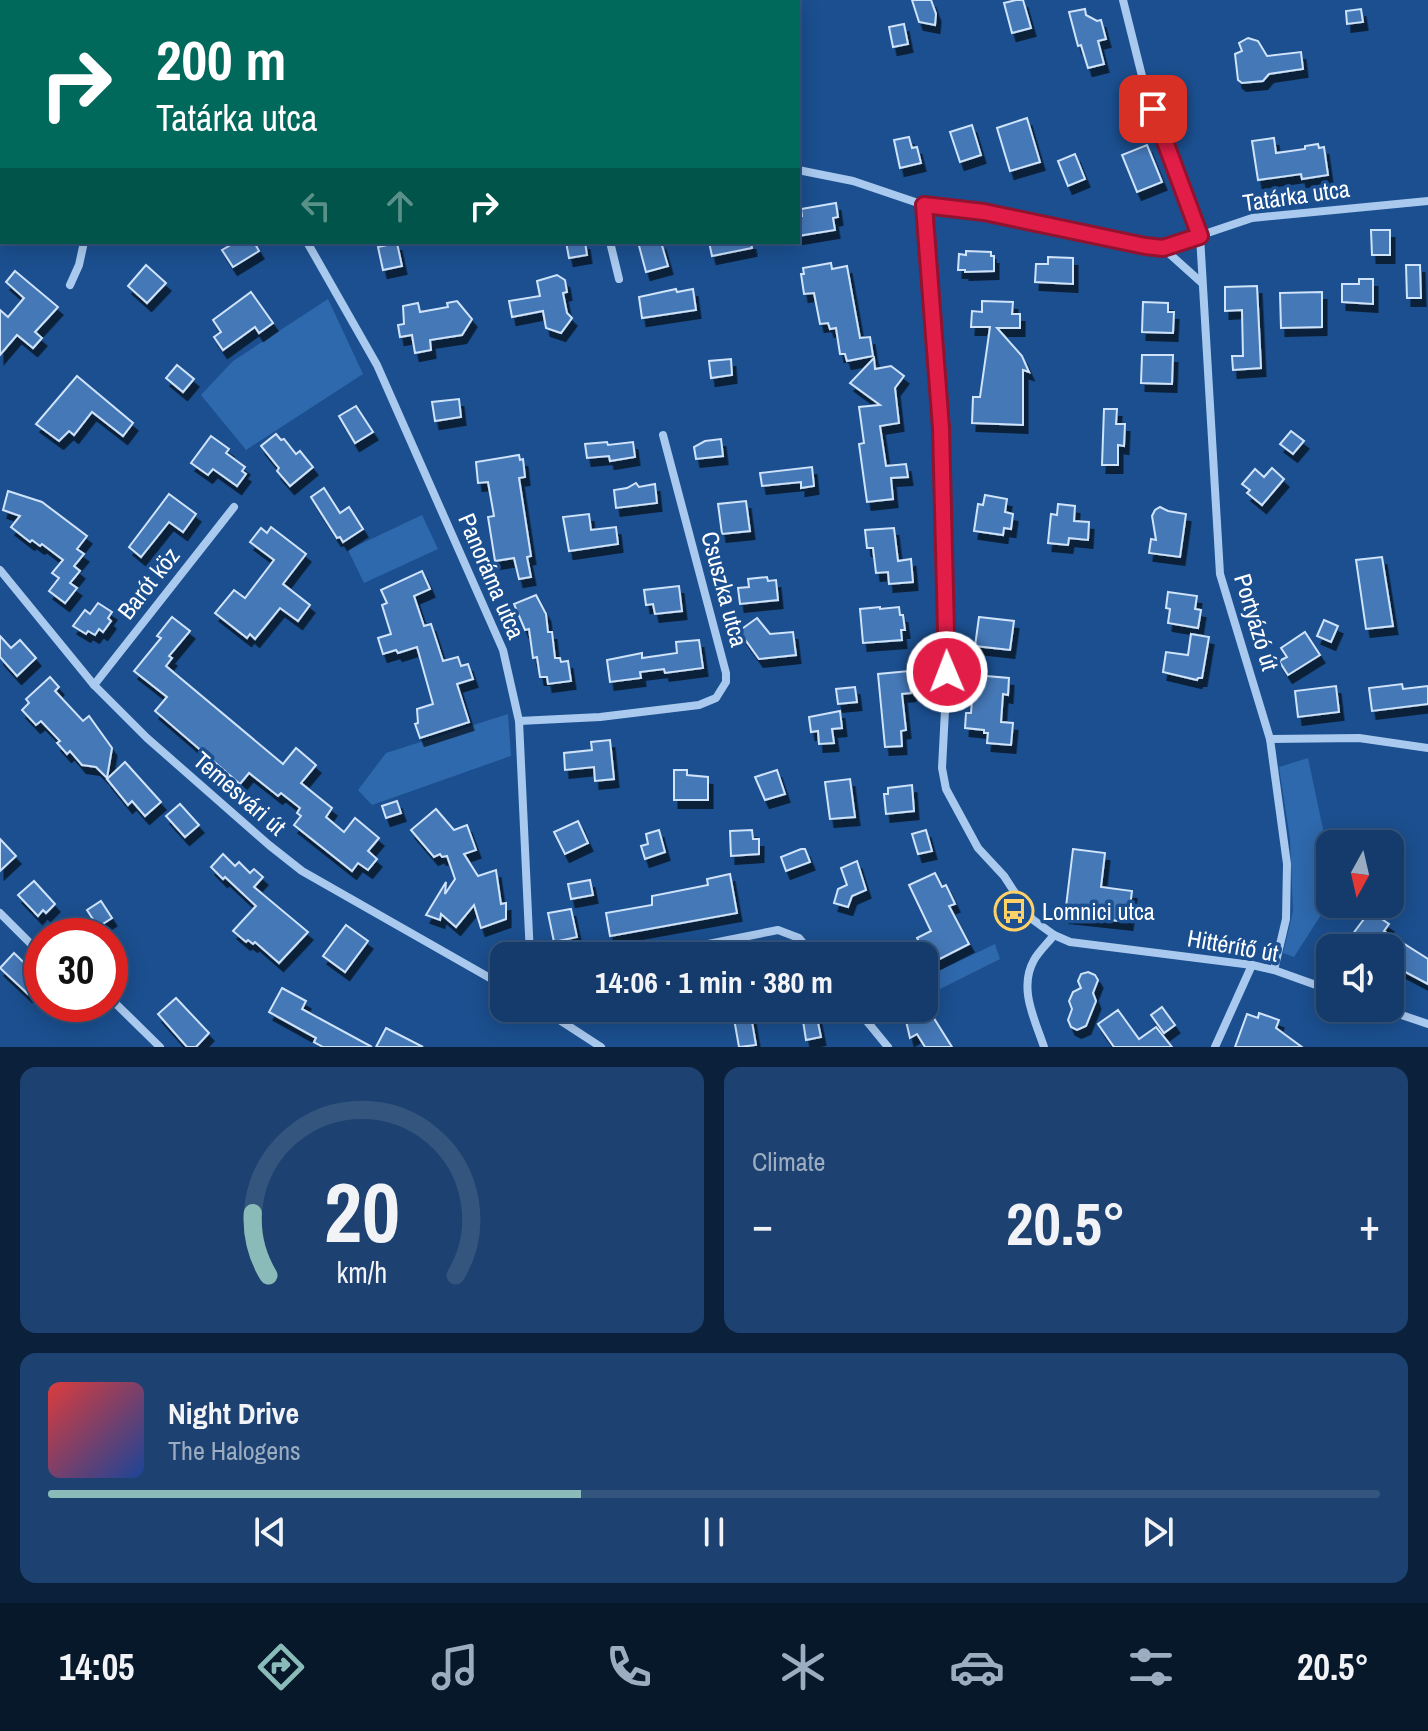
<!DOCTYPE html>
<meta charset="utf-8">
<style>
body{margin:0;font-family:"Archivo Narrow",sans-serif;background:#1d4271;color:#f1f3f6;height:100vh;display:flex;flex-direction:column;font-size:30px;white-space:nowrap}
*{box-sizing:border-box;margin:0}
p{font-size:26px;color:#9dadc1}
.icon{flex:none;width:44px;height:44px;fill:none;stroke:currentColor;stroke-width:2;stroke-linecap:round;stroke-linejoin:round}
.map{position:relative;height:1047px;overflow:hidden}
.details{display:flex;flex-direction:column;gap:20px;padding:20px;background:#0b203b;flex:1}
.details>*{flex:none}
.hud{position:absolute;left:0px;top:0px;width:800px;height:244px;box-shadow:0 4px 20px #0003,0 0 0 2px #33557e;background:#00695c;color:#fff;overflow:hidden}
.needle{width:52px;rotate:188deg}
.buttons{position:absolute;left:1316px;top:830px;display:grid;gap:16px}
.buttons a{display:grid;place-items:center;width:88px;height:88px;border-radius:16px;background:#143b6b;box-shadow:0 4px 20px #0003,0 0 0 2px #33557e;font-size:40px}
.speed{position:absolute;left:24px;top:918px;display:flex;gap:16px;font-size:40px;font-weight:700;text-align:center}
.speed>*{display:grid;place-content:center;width:104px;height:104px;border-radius:50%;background:#143b6b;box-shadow:0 4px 20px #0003,0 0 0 2px #33557e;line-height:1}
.speed .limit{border:12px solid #d22;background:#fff;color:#111}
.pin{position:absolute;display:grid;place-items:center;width:68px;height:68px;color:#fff;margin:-34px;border-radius:16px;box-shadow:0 4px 12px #0006}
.me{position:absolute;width:88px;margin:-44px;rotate:359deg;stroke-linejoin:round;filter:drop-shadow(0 0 6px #0008)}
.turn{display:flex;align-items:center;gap:28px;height:168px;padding:0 24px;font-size:36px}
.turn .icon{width:104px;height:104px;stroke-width:2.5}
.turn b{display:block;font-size:56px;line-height:68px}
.lanes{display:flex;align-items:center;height:76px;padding:0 24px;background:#0003;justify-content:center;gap:40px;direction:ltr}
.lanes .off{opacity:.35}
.big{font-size:60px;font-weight:800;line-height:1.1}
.details .card{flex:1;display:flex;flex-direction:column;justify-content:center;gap:12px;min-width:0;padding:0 28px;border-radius:16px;background:#1d4271}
.details .dial{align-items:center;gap:0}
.dial svg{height:208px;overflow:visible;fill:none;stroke:#33557e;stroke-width:7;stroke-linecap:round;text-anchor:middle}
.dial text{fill:#f1f3f6;stroke:none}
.song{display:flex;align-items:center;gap:24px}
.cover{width:96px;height:96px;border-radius:12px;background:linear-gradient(135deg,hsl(0 70% 55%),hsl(220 70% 35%))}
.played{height:8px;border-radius:4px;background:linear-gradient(90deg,#8bbbb9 40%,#33557e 40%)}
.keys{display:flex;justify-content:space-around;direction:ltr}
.heat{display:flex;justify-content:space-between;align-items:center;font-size:44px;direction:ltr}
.details .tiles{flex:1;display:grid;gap:20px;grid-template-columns:1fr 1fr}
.card:last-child{grid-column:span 2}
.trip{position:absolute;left:490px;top:942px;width:448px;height:80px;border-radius:16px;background:#143b6b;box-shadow:0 4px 20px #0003,0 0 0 2px #33557e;font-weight:800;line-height:80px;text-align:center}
.tabs{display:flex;height:128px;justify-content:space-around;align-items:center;background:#08182b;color:#9dadc1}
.tabs .icon{width:56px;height:56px}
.tabs .on{color:#8bbbb9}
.tabs b{font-size:36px;color:#f1f3f6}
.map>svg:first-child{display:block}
</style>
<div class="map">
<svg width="1428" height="1047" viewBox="0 0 1428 1047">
<defs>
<filter id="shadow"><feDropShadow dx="4.5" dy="8" stdDeviation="0" flood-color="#0009"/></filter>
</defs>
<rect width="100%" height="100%" fill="#1b4f8f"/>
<g fill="#2e69ad">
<polygon points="328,299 363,374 246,450 201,395 233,361"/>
<polygon points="422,515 438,549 364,583 348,550"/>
<polygon points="508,714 511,756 372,805 358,790 386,753"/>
<polygon points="1308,758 1330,862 1330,901 1294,957 1283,953 1293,911 1290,839 1279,767"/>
<polygon points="995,944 1000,959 924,997 924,978"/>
</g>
<g fill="#4478b7" stroke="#cfe3fa" stroke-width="2" filter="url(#shadow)">
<polygon points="912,0 931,0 936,14 935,25 919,22"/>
<polygon points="1016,0 1023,0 1031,28 1012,33 1004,3"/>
<polygon points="1085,9 1086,15 1097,21 1101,20 1106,39 1098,41 1104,64 1088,68 1081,45 1078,46 1069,12"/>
<polygon points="1361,9 1363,22 1347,24 1346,11"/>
<polygon points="904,24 908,44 893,47 889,27"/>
<polygon points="1248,38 1258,41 1267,56 1301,52 1303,69 1269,74 1263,81 1242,83 1238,80 1235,54 1242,51 1239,43"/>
<polygon points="1027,118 1040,162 1010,171 997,128"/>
<polygon points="972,125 981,155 960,162 950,132"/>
<polygon points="909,137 912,148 917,147 921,163 900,168 894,140"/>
<polygon points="1274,138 1276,153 1305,149 1305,146 1318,144 1319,148 1324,147 1328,175 1302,179 1301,174 1258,180 1252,141"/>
<polygon points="1147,145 1162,182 1137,192 1122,155"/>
<polygon points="1075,154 1085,179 1068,186 1058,161"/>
<polygon points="836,203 838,217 833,218 835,230 798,236 798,217 802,216 801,209"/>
<polygon points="1371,230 1390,230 1390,255 1372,255"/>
<polygon points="236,242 254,242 259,251 233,267 222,250"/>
<polygon points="566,242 585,242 587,255 569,258"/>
<polygon points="638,242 661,242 668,266 646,272"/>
<polygon points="709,242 751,242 752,248 712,256"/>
<polygon points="397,243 402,266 383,270 378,247"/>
<polygon points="966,251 991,252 991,256 994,256 994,271 965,272 965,270 958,270 959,254 966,255"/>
<polygon points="1048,257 1073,258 1073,284 1035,282 1036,264 1048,264"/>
<polygon points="831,263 832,269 847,266 860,338 870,337 873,356 847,361 845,354 840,354 836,328 830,329 828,323 820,324 814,293 804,294 801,274 804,274 803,268"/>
<polygon points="146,265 166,283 147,303 128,286"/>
<polygon points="1406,265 1420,265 1421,298 1407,298"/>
<polygon points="15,271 58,307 35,332 42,338 33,348 17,335 0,355 0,310 8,317 24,298 6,282"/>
<polygon points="557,275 565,280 567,292 563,293 567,313 572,318 561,333 546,328 543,311 512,317 509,301 540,296 537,281"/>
<polygon points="1359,279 1373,279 1373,304 1342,302 1342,284 1359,284"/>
<polygon points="1257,286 1261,368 1233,370 1232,356 1243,356 1242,310 1225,311 1225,287"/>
<polygon points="676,289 677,292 693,289 696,310 642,318 639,297"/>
<polygon points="251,292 273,323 259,333 255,327 223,350 214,337 221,332 213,320"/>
<polygon points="1322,292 1322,327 1281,328 1280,293"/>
<polygon points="457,301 472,319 462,335 430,340 431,350 415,353 412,335 400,337 398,325 404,324 403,306 418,303 420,312 448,307 447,303"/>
<polygon points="982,301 1013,302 1012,314 1020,314 1020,328 997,328 1022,356 1029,372 1023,370 1023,425 972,423 973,397 980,397 990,327 971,327 972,311 982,312"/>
<polygon points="1143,302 1168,303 1168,312 1174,312 1173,333 1142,332"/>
<polygon points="1142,355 1173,355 1172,384 1141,383"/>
<polygon points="874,358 875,369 891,366 904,376 895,388 899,423 880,426 886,466 906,464 908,477 891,478 893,499 867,502 859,444 864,443 859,407 880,405 850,383"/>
<polygon points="731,359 732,375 711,378 709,361"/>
<polygon points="177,365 194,379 183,392 166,378"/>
<polygon points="77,376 133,423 123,436 92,412 74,435 69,431 59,441 36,424"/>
<polygon points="459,399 461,417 435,421 432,402"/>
<polygon points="356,406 373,432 355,443 339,416"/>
<polygon points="1104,409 1117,409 1116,424 1125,424 1124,446 1118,445 1118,465 1102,465"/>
<polygon points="1291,431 1304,441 1293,454 1280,444"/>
<polygon points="276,434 281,440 284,439 296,454 300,451 313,467 290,486 277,471 279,468 261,446"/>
<polygon points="211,436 229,449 226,453 245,467 242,471 246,474 237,486 213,469 208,475 191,463"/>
<polygon points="721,439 723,456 696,459 694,447 705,441"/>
<polygon points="607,442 608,445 633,442 635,457 610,461 609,456 587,458 585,444"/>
<polygon points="519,455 520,460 523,459 525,477 519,478 531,556 527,557 531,577 519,579 514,558 495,561 488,517 494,516 488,482 478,483 476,462"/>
<polygon points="812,467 814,486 801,488 801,482 762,486 760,473"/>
<polygon points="1272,468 1284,479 1262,505 1247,493 1250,490 1242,484 1255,469 1264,477"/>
<polygon points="636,483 639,487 655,484 657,503 616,508 614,490 627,488"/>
<polygon points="324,488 340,513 349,507 363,529 343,542 340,537 337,538 311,497"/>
<polygon points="8,491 42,502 87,536 77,549 84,554 74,566 80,571 70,583 77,588 65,603 49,591 59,578 52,573 63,560 42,544 40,546 32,540 30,542 11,527 20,516 3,510"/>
<polygon points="169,494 196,514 183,532 169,522 141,557 129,547"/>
<polygon points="985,495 1007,499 1005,512 1013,514 1011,529 1004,528 1003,535 974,531 978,504 983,505"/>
<polygon points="746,501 750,531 722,534 718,504"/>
<polygon points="1058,504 1075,506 1074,521 1089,522 1088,540 1069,538 1068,545 1048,543 1051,514 1057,515"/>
<polygon points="1160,507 1168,511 1186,514 1180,557 1149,553 1151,539 1156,540 1152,516 1155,510"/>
<polygon points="589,514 591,530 616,527 618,544 569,551 563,517"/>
<polygon points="271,527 306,554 283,584 310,605 298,621 280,608 255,639 250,634 247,638 215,613 234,590 245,598 274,560 250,542 261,528 267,533"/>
<polygon points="894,528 898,561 911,559 913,582 889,584 888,572 876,573 873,548 867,548 865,530"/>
<polygon points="1382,557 1393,626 1366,629 1356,560"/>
<polygon points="422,571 430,589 414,596 424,626 431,624 443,661 458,657 461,666 468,664 473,679 457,684 469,722 420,738 415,724 418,723 417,709 433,704 417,647 398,653 396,650 383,654 378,638 391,634 382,605 387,603 381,590"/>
<polygon points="767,577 768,581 776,580 778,600 740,604 738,588 749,587 748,579"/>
<polygon points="679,586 682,611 655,614 653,604 646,605 644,590"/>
<polygon points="1168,592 1197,596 1195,609 1201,610 1198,628 1168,623 1170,609 1166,608"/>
<polygon points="536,595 546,614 548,632 552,632 555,658 560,658 561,662 568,661 571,681 548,684 547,677 540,677 537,657 533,658 529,629 525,630 514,604"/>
<polygon points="98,603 112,612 108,618 111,621 103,632 99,629 95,635 88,631 86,634 73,626 85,610 90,614"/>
<polygon points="880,607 880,609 899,607 900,615 903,615 905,630 901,630 902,640 863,643 860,609"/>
<polygon points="172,617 190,631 169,656 172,658 166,666 283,764 296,748 316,765 301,783 332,808 326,817 344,832 355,818 379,838 368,851 377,859 368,870 358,863 352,871 294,825 301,816 297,813 300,808 281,793 278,796 249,773 240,784 155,711 167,697 134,671 161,638 157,636"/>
<polygon points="979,617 1014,621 1010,650 975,646"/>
<polygon points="757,618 770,634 793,632 796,655 759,659 739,631"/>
<polygon points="1324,620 1338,626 1331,642 1317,636"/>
<polygon points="1305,632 1320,655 1288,675 1279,661 1287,657 1281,648"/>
<polygon points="1191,634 1209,637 1202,678 1198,678 1197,680 1163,672 1166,652 1188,655"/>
<polygon points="0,636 11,648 20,640 36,658 17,676 0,657"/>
<polygon points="699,640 703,668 665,673 664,669 640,672 641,678 610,682 607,660 642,653 642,658 677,653 676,642"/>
<polygon points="909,671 911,693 902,694 906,730 901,731 902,746 885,747 878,674"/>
<polygon points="974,675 1009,678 1008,695 1003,694 1001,722 1013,723 1011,745 987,743 988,733 984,733 984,730 965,728 966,713 971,713"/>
<polygon points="50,677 59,687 55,691 83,721 89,716 112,748 107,778 96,767 82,765 70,751 67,754 57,743 60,741 41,721 36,725 22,710 29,703 26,699"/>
<polygon points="1402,684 1403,689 1428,686 1428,704 1372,711 1369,688"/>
<polygon points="1336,686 1339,712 1298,717 1295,691"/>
<polygon points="855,687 857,702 838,704 836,689"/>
<polygon points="840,711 842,728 832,729 834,743 819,744 818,731 811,732 809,717"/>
<polygon points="610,740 614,779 595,781 594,767 565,770 564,753 592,750 591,742"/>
<polygon points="125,762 161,802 145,816 132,801 128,805 107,779"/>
<polygon points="674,770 687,770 687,775 708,777 708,800 674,800"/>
<polygon points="777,770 785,794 765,800 755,777"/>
<polygon points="850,779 855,817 830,819 825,782"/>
<polygon points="912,785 914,811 886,814 884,794 888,794 888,788"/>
<polygon points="397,801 401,813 386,818 382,806"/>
<polygon points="180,804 199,825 185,837 166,816"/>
<polygon points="436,809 454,830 467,825 476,850 464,854 478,876 496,870 501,904 506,903 506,919 481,928 474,905 456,927 441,914 440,920 426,915 446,882 445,894 455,879 447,856 442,857 440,854 434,857 411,830"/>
<polygon points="578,821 588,843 565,854 554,832"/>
<polygon points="659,830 665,852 645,859 641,846 648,844 646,834"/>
<polygon points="752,830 753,839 759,839 759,854 731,856 730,831"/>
<polygon points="926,830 932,851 918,854 912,834"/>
<polygon points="0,839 16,856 0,871"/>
<polygon points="801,849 805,849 810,862 786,871 781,857"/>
<polygon points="1073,849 1105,853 1101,887 1132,891 1128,922 1065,915"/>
<polygon points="223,854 235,866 239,862 250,873 254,869 263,877 254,887 308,932 279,963 255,942 253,944 248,940 246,942 233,931 256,906 225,877 223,879 211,867"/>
<polygon points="857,861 866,890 852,896 848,907 834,903 838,889 847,885 841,868"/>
<polygon points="935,873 942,887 946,885 955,904 949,906 969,944 930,964 917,938 931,931 909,885"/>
<polygon points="730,874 737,913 610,936 606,913 652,905 652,896 708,885 707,879"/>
<polygon points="590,880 593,895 571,899 568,884"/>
<polygon points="34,881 55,904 46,913 43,910 38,916 18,895"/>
<polygon points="101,901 112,918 98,927 87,910"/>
<polygon points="571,909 577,937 554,942 548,913"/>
<polygon points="1370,911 1389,924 1384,931 1428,959 1428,984 1390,964 1390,948 1353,948 1346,943"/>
<polygon points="346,925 368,941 345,972 323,956"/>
<polygon points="14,953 42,980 42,999 32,990 28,994 0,968"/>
<polygon points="1088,972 1095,975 1098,980 1093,993 1096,1001 1086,1026 1077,1030 1071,1027 1068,1020 1072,1009 1069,1001 1073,992 1081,988 1078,981 1081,974"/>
<polygon points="282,988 306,1001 302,1009 372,1047 323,1047 314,1042 316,1038 269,1012"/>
<polygon points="176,998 209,1033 196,1047 187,1047 158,1014"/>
<polygon points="924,1004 925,1004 952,1047 925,1047 917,1034 910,1038 906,1021 912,1017 910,1013 918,1008 924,1008"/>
<polygon points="1162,1007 1175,1025 1164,1033 1151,1015"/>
<polygon points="801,1008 815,1008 821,1037 806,1040"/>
<polygon points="750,1010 756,1045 739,1047 733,1013"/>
<polygon points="1118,1010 1139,1039 1156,1027 1172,1047 1114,1047 1098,1024"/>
<polygon points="1259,1013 1279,1020 1276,1028 1302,1047 1235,1047 1247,1014 1258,1018"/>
<polygon points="386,1028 423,1047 376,1047"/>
</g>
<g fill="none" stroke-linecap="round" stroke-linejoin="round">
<g stroke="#a9c9ee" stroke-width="8">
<polyline points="46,0 47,2"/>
<polyline points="114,0 116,2"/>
<polyline points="1123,0 1144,84 1200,236 1220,574 1270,739 1287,864 1286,919 1274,970"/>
<polyline points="798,170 853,181 924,205 984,212 1107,240 1163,248 1252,218 1428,201"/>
<polyline points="924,205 941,428 947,672 942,768 946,789 978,848 1004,876 1032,919 1054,935 1070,942 1252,965 1274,970 1330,990"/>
<polyline points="307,242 377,365 503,650 519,721 530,956"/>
<polyline points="610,242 619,279"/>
<polyline points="1163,248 1202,283"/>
<polyline points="70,285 79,265 84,242"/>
<polyline points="0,570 94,685 147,738 269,845 302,871 504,986"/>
<polyline points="94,685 234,507"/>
<polyline points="519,721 600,717 699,705 716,698 726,682 726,673 663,435"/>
<polyline points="1270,739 1359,738 1428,748"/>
<polyline points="0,913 42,955"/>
<polyline points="648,956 778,930 799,938 814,956"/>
<polyline points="110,998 160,1047"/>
<polyline points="541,1008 601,1047"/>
<polyline points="856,1008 888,1047"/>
<polyline points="1381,1008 1428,1024"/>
<path d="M1044,1047c-9,-27 -26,-59 -10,-87 5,-9 14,-17 20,-25"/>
<polyline points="1215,1047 1252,965"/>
</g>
</g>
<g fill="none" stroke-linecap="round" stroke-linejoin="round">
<g stroke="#92132f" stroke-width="20">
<polyline id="route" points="947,672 941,428 924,205 984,212 1145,246 1163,248 1200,236 1153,109"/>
</g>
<use href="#route" stroke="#e11d48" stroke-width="14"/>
</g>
<defs>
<g id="bus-ring" transform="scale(2)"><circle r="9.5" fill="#1b4f8f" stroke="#ffd166" stroke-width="1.5"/><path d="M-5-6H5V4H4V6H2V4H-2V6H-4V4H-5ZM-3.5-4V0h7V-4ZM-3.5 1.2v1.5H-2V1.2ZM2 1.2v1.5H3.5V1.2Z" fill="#ffd166"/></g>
</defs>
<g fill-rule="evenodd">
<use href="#bus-ring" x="1014" y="911"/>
</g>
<g text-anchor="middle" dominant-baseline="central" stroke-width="7" stroke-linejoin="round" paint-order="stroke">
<g font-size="24" fill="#fff" stroke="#1b4f8f">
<text transform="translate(1296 195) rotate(-8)">Tatárka utca</text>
<text transform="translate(492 576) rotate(67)">Panoráma utca</text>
<text transform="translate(148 583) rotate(-52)">Barót köz</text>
<text transform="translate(725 589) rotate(75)">Csuszka utca</text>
<text transform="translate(1257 622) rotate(73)">Portyázó út</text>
<text transform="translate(240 793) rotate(41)">Temesvári út</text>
<text transform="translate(1233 945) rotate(10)">Hittérítő út</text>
</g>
<g font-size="24" fill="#fff" stroke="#1b4f8f" text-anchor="start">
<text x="1042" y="911">Lomnici utca</text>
</g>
</g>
</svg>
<div class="buttons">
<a><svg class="needle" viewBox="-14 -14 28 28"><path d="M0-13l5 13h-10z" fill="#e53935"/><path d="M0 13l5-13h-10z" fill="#9dadc1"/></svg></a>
<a><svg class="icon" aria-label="sound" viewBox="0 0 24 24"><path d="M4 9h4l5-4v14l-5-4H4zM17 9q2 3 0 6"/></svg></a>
</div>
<div class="speed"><div class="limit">30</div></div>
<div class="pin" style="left:1153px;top:109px;background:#d93025"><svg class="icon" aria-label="arrive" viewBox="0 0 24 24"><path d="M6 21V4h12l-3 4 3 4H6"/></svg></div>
<svg class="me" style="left:947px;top:672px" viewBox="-20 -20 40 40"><circle r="17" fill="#e11d48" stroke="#fff" stroke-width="3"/><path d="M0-11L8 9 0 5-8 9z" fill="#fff"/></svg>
<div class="trip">14:06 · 1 min · 380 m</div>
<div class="hud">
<div class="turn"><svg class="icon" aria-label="right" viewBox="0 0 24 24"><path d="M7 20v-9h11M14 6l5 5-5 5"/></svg><div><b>200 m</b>Tatárka utca</div></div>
<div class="lanes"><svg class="icon off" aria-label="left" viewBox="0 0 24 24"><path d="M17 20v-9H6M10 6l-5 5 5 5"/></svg><svg class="icon off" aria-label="ahead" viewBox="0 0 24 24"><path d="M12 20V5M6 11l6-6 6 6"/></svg><svg class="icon" aria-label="right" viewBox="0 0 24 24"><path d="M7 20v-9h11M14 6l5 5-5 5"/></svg></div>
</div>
</div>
<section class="details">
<div class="tiles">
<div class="card dial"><svg viewBox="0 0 100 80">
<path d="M14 69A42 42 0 1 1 86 69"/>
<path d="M14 69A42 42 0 0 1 8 45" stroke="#8bbbb9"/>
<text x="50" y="56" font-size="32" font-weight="700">20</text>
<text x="50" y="72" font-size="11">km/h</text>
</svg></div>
<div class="card"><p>Climate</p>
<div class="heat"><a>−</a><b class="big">20.5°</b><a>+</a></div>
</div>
<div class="card">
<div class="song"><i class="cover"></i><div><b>Night Drive</b><p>The Halogens</p></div></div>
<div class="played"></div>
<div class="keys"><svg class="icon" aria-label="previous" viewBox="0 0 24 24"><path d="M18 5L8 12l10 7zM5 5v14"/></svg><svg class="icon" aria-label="pause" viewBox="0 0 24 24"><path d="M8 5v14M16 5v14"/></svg><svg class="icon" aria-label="next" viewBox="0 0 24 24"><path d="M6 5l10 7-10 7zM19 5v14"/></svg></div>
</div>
</div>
</section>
<nav class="tabs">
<b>14:05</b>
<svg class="icon on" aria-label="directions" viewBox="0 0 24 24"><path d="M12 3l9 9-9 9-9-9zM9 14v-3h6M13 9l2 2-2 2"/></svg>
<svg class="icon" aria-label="music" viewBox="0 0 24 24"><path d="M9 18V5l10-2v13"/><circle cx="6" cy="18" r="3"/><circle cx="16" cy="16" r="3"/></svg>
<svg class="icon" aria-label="phone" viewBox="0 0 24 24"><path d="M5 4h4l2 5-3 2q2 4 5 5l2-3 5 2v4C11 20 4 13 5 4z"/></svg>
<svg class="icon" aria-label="climate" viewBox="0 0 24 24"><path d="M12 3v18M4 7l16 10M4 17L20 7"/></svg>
<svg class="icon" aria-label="car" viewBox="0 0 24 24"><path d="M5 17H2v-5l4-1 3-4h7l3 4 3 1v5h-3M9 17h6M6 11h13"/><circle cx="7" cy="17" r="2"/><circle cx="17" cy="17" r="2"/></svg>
<svg class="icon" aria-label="filters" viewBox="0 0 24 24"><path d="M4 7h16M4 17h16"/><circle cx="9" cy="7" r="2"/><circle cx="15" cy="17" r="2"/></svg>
<b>20.5°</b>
</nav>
